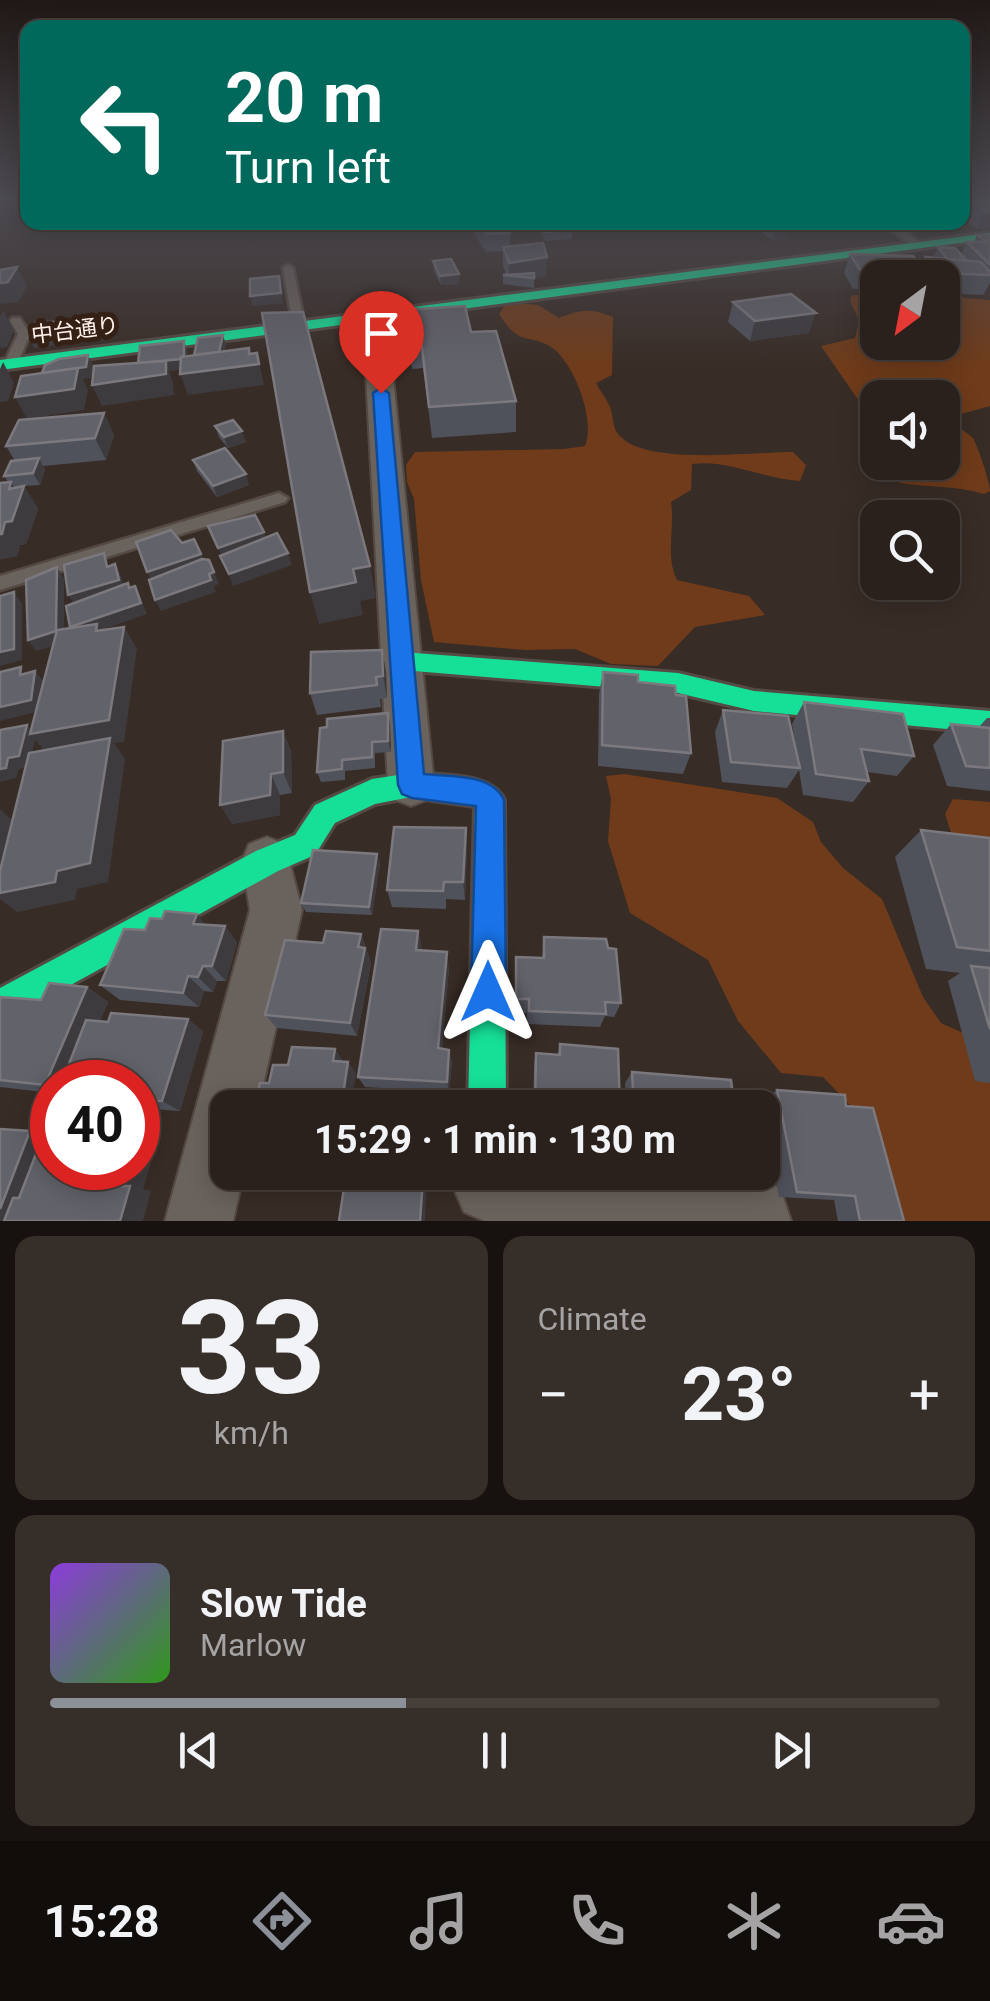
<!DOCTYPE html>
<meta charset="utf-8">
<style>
body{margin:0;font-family:Roboto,"Noto Sans JP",sans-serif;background:#362e29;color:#f1f3f6;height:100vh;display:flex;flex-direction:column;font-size:38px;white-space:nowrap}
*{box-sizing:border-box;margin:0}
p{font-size:32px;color:#a5a3a3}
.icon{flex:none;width:55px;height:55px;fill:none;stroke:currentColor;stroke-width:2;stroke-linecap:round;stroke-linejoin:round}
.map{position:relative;height:1221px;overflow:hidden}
.details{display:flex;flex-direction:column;gap:15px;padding:15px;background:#17120f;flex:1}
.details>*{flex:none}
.hud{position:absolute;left:20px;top:20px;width:950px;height:210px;border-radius:20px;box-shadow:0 5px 25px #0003,0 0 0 2px #463e3b;background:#00695c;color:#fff;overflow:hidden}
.needle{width:65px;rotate:212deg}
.buttons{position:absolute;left:860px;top:260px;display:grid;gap:20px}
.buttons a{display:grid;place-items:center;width:100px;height:100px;border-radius:20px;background:#2a211c;box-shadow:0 5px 25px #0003,0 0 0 2px #463e3b;font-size:50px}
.speed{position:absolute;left:30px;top:1060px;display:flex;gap:20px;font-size:50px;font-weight:700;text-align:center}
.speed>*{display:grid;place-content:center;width:130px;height:130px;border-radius:50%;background:#2a211c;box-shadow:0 5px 25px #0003,0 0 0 2px #463e3b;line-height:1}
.speed .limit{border:15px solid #d22;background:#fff;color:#111}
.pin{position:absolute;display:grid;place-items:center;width:85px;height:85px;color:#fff;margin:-102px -42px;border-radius:50% 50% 50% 0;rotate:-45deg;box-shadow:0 0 10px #0007}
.pin .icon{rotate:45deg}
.me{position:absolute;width:110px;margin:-55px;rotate:0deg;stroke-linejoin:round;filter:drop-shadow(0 0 8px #0008)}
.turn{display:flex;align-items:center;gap:35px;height:210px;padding:0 40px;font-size:45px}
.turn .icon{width:130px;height:130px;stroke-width:2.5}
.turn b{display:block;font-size:70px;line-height:85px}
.big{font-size:75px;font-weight:700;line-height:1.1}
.details .card{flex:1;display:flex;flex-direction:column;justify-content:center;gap:15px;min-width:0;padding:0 35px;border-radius:20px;background:#362e29}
.details .dial{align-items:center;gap:0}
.dial b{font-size:130px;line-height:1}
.song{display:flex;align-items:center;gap:30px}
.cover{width:120px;height:120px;border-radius:15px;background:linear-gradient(135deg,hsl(270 70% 55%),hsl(110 70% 35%))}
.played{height:10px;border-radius:5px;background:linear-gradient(90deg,#8c9099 40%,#463e3b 40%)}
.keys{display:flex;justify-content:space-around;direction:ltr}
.heat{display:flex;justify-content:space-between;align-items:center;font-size:55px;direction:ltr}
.details .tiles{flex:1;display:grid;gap:15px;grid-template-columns:1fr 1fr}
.card:last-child{grid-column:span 2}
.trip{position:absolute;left:210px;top:1090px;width:570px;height:100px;border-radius:20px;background:#2a211c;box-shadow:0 5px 25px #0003,0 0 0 2px #463e3b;font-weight:700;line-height:100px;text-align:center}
.tab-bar{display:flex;height:160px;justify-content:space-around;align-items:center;background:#110d0b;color:#a5a3a3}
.tab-bar .icon{width:70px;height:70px}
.tab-bar .on{color:#8c9099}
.tab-bar b{font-size:45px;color:#f1f3f6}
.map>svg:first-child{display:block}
</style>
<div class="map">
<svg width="990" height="1221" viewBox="0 0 990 1221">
<rect width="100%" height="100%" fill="#382c26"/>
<g fill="#6f3b1a">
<path d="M852,295h25l1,47h64l1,-46 47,4v106l-43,12 26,20c5,9 17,44 17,53l-6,3c-28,-9 -55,-6 -84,-11l-13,-17 55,-4v-64h-64l-1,48 -19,-22 3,-20 -40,-58 34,-8 4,-18 -9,-19z"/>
<path d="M527,304l11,1 21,13c22,-9 32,-10 54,-1l-1,58 -16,8c3,7 9,13 12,20 7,12 2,25 14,35 29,27 131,14 171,14l13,13 -6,16c-37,-2 -73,-22 -108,-17l-1,26 -20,12c4,26 -6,54 6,78l72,16 16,19 -70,12 -37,39 -47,-2 -36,-15 -50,1 -91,-8 -13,-62 -7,-81 -7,-17 -1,-17 9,-13 149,-3 21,-3c11,-26 -11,-84 -34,-99 -23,-15 -30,2 -52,-33l6,-9z"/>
<polygon points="624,774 777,798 813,822 821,842 843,868 882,899 923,997 941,1023 990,1045 990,1221 893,1221 876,1132 823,1077 781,1073 738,1021 708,960 630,913 608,841 611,799 606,776"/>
<polygon points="953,799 990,802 990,859 955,845 945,814"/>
</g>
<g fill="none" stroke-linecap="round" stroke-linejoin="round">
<g stroke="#544943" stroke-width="5">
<g id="lane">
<polygon points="881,222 893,222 923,245 914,247"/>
<polygon points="288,265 293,268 305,326 299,330 293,326 283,268"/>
<polygon points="12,318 20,318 30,334 18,363 11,367 4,363 18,334 10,321"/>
<polygon points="279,493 288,498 285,502 0,590 0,576"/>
</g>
</g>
<g stroke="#544943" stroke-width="4">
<g id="street">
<polygon points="375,310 387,317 434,785 427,800 411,806 395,800 388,785 363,317"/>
<polygon points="267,837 285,844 302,910 258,1108 228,1108 228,1172 244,1172 233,1221 165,1221 250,910 242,861 249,844"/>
<path d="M461,1172c83,0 247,-13 319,16l11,33h-306l-21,-9 -10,-23z"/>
</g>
</g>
<g stroke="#544943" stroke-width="6">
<g id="fast">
<polygon points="990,233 990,239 0,370 0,360"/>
<polygon points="402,652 678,673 754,691 990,711 990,733 754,711 678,693 402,670 394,668 390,661 394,654"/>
<path d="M411,773c27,3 80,-1 93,27l2,308h-38l7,-302 -64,-9 -36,7 -40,19 -20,32 -37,16 -278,153v-36l256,-137 39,-16 20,-30 57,-26z"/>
</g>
</g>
<use href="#lane" fill="#6a625c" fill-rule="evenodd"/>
<use href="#street" fill="#6a625c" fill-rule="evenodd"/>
<use href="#fast" fill="#16e098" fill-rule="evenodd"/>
</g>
<g fill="#4f515b">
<polygon points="970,197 990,197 990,228 977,229 967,221 966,224 933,227 926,223 913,225 907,222 962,222 963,198 967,200 972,197"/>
<polygon points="472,222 505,222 510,233 510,247 546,276 534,278 534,288 503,284 503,275 506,274 503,266 503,251 486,252 473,232"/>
<polygon points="535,222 576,222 575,229 572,230 572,239 545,241"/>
<polygon points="779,222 840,222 838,229 791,232 789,230 787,239 772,240 762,233 764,224"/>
<polygon points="977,235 990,235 990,283 983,295 942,293 942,278 878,278 878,290 853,289 844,273 850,254 920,265 922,260 925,260 926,257 935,258 934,256 938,247 961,255 967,242 974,242"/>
<polygon points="433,261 459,284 441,285 434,271"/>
<polygon points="733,302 809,333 750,341 728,322"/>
<polygon points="406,310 471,332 516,401 516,432 432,438 423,368 412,369"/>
<polygon points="104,413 114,435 106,460 43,466 45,470 40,485 24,486 38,509 26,544 20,545 17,556 0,559 0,483 8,482 4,476 15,461 6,446"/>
<polygon points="215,426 246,442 228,448 219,437"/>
<polygon points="193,460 249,485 217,497 197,471"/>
<polygon points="382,650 386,672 387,698 380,699 381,707 317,715 310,693"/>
<polygon points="603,672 676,695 691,753 683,774 598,766 599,694"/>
<polygon points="804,702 914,756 897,776 867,772 869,781 853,802 803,795 799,770 787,788 722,782 715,732 723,710 796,749 792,724"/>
<polygon points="388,713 390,724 391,752 375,753 375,768 345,771 345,780 321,782 317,772 327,727"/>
<polygon points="987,718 990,718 990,791 947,786 933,745 951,724 979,727"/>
<polygon points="283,731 291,752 292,793 280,795 280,815 232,824"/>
<polygon points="921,830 990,838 990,1083 975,1081 948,981 960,973 926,969 895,857"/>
<polygon points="467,847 465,900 446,899 446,909 392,907 387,890"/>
<polygon points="380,863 372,915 306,912 301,903"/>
<polygon points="206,925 225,926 237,943 226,981 217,981 213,992 204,991 199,1007 120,1000 100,985 145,930"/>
<polygon points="418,931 422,951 449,968 442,1048 452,1061 449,1092 365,1087 358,1077"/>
<polygon points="361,934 371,963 357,1036 277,1028 265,1015 323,943"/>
<polygon points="544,937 621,1003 614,1017 605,1016 600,1027 527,1024 527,1013 515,1013 516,957 542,958"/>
<polygon points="87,987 108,1002 100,1021 188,1019 203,1032 180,1111 138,1108 138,1082 52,1082 52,1093 0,1087 0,999 41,1000"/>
<polygon points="560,1044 620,1108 533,1108 534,1064 536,1053 557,1055"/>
<polygon points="632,1072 733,1095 743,1108 626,1108 625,1083"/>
<polygon points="777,1090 846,1106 904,1221 838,1221 834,1200 779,1197 762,1100"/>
<polygon points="270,1172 341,1172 340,1178 274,1174"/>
</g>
<g fill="#3e3b3f">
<polygon points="974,206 966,224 933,227 935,222 962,222 962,208"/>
<polygon points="990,211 990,228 977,229 985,212"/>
<polygon points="541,222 576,222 575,229 563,231 542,227 541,233"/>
<polygon points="789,229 787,239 772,240 775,231"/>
<polygon points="547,257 546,276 532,278 509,275 509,263"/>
<polygon points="17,267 27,286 18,302 0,304 0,283"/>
<polygon points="459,274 459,284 441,285 440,276"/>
<polygon points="279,276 283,303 253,306 250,296"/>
<polygon points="3,310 14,330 7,347 0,348 0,317"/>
<polygon points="816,313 809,333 750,341 755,321"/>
<polygon points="61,322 65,333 60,345 34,348 29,337"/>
<polygon points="223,335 226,345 221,367 197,370"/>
<polygon points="184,341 188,352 188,369 169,371 173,382 174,395 102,406 92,385"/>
<polygon points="249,348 253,364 257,353 264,385 188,395 180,374"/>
<polygon points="88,355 93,366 91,378 83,379 88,390 84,410 27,419 15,397 48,384"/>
<polygon points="3,362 14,383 8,401 0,402 0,369"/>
<polygon points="104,413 114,435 106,460 95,438"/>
<polygon points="242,431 246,442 228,448 224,437"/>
<polygon points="39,458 45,470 40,485 33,473"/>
<polygon points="246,474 249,485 217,497 213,486"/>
<polygon points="11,482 20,497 24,486 38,509 26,544 20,545 17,556 0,559 0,534"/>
<polygon points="264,532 268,544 223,559 218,548"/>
<polygon points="288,553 292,565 233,586 229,574"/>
<polygon points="201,554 206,566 153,584 147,572"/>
<polygon points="115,564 121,576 125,592 76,607 68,595"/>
<polygon points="370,566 376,598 360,601 363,615 319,624 310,592 353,569"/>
<polygon points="57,567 64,579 64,643 36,651 28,640"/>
<polygon points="214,572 219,584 214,586 216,592 161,611 155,600"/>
<polygon points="135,586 147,614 78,638 70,627"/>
<polygon points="14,592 22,604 22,660 0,666 0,652"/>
<polygon points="124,627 137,649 124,742 114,743 125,759 108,882 77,889 75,900 17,912 0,899 0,893 48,755 35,740 29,767 19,769 16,778 0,782 0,769 8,758 27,725 34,733"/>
<polygon points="382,650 386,672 387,698 383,676"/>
<polygon points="35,671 44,682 40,711 0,721 0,707"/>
<polygon points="388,713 390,724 391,752 388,741"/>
<polygon points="283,731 291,752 292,793 283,772"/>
<polygon points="271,774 280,795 280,815 232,824 220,805"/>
<polygon points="0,809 16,824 0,891"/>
<polygon points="466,828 467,847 465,900 463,882"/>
<polygon points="377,854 380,863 372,915 369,907"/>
<polygon points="197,914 211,931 193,924"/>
<polygon points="225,926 237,943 226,981 212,966"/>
<polygon points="418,931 422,947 420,966 416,950"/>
<polygon points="361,934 371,963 357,1036 350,1023 358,947"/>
<polygon points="447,952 449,968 441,1060 438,1048"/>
<polygon points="203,966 217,981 213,992 198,977"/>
<polygon points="188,976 204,991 199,1007 183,993"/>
<polygon points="87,987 108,1002 75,1082 52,1082 52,1088 45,1085"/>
<polygon points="188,1019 203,1032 180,1111 162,1101"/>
<polygon points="335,1049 343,1061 333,1061"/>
<polygon points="449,1050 452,1061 449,1092 447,1082"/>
<polygon points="348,1062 356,1073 351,1108 341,1108"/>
<polygon points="30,1131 52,1137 26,1221 0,1221 0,1209"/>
<polygon points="138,1150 153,1155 143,1189 151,1191 143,1221 120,1221 120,1186 126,1168 138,1168"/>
<polygon points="423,1179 427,1185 425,1221 420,1221"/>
</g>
<g fill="#62626a" stroke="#7b787e" stroke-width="2.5">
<polygon points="976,197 990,197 990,211 985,212 968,198"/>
<polygon points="962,198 974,206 962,208"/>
<polygon points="478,222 505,222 510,233 486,234"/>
<polygon points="779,222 789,229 775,231 764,224"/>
<polygon points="569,225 572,230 545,232 542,227"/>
<polygon points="977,235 990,235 990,242 986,242"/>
<polygon points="967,242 990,242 990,264 989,264"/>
<polygon points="543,243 547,257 509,263 503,247"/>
<polygon points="938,247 955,248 966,260 948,260"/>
<polygon points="850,254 913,256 925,273 860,270"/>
<polygon points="926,257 981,262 990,272 990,275 932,273 922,260 929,260"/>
<polygon points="451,259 459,274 440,276 433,261"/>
<polygon points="17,267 8,282 0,283 0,270"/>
<polygon points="534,273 534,278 503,275"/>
<polygon points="279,276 281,293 250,296 250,279"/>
<polygon points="791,294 816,313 755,321 733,302"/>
<polygon points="465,306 471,332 496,331 516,401 429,407 421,339 409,339 406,310"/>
<polygon points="303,312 370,566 353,569 356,582 310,592 262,313"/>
<polygon points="36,322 61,322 55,335 29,337"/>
<polygon points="223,335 219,352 194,355 198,338"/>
<polygon points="184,341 184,356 181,357 181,359 138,363 140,346"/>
<polygon points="249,348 249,354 257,353 259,364 180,374 181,357"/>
<polygon points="88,355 86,367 42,373 45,365 59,359"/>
<polygon points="166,361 166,374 92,385 94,366"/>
<polygon points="78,368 74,389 15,397 21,376"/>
<polygon points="104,413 95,438 6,446 19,420"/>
<polygon points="233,420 242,431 224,437 215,426"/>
<polygon points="225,448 246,474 213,486 193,460"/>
<polygon points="39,458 33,473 4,476 11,461"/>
<polygon points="11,482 9,489 24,486 12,521 5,522 2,534 0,534 0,483"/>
<polygon points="255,515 264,532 218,548 208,526"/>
<polygon points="171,530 182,543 194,539 201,554 147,572 136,542"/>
<polygon points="277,533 288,553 229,574 220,556"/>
<polygon points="104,553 107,567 115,564 119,580 68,595 64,565"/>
<polygon points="202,559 209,560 214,572 209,574 211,580 155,600 149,580"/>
<polygon points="57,567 56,631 28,640 26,580"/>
<polygon points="128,583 129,588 135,586 141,603 70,627 66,606"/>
<polygon points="14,592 14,649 0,652 0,596"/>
<polygon points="97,624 96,631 124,627 109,720 30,734 57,630"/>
<polygon points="382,650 383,676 376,677 377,685 310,693 311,652"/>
<polygon points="21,667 20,675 35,671 31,700 0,707 0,672"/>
<polygon points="603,672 638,675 638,682 675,686 676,695 686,696 691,753 602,745"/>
<polygon points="804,702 903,714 914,756 861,749 869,781 816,774"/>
<polygon points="723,710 788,716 800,768 731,762"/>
<polygon points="388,713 388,741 372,742 372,757 342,760 342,769 317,772 320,728 327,727 327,719"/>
<polygon points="951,724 990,728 990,768 966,766"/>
<polygon points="27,725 19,756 8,758 6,768 0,769 0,730"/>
<polygon points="283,731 283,772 271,774 270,795 220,805 223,741"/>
<polygon points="110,738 90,863 57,871 55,882 0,893 0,871 29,753"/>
<polygon points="394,827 466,828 463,882 444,882 443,891 387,890"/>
<polygon points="921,830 990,838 990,951 957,947"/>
<polygon points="313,850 377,854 369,907 301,903"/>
<polygon points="165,911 197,914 193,924 225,926 212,966 203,966 198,977 188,976 183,993 100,985 124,929 145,930 150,918 162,919"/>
<polygon points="381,929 418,931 416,950 447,952 438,1048 449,1050 447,1082 358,1077"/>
<polygon points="326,931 361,934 358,947 365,948 350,1023 265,1015 285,940 323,943"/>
<polygon points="544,937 606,939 608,948 616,949 621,1003 605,1002 606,1014 529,1011 529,999 516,999 516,957 544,958"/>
<polygon points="971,966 990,968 990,1029"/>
<polygon points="49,983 87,987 45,1085 0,1080 0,999 1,997 41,1000"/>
<polygon points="111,1013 188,1019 162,1101 138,1100 138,1082 62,1082 86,1020 108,1022"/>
<polygon points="560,1044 618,1049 620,1108 535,1108 536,1053 560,1055"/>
<polygon points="292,1047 335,1049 333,1061 348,1062 341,1108 254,1108 260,1083 269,1083 273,1065 288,1065"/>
<polygon points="632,1072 731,1080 733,1095 741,1096 743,1108 634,1108"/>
<polygon points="777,1090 845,1095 846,1106 873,1108 904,1221 860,1221 855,1196 797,1192"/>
<polygon points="51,1115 52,1168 126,1168 120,1186 130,1186 120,1221 4,1221 13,1198 19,1198"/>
<polygon points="0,1129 30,1131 0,1209"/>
<polygon points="346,1174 423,1179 420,1221 339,1221"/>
</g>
<linearGradient id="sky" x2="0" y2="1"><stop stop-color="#1f1815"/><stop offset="0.54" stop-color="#4d4b52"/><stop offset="1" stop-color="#4d4b52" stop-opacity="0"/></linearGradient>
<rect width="990" height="368" fill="url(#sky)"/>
<path fill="#1a73e8" stroke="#114b97" stroke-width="2.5" d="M381,388l8,5 35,381c27,3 68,-1 80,26l2,192 -5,12 -13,5 -12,-5 -5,-12 5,-186 -64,-8 -10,-4 -4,-9 -25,-392z"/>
<g text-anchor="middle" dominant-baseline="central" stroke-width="10" stroke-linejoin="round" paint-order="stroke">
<g font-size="22" fill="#fff0e9" stroke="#342015">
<text transform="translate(75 330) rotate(-7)">中台通り</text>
</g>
</g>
</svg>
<div class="buttons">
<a><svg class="needle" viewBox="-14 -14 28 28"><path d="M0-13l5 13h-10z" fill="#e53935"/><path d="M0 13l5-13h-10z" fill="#a5a3a3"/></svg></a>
<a><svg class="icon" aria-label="sound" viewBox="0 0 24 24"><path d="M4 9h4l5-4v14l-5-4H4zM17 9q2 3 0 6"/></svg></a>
<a><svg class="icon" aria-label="search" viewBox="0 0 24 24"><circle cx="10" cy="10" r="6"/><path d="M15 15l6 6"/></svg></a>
</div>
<div class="speed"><div class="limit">40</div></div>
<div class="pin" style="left:381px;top:393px;background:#d93025"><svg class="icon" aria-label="arrive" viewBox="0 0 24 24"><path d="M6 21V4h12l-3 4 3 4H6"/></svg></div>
<svg class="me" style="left:488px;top:992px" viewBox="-20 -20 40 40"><path d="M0-17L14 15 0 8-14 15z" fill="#1a73e8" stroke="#fff" stroke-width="4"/></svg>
<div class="trip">15:29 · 1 min · 130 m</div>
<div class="hud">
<div class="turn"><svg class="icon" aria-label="left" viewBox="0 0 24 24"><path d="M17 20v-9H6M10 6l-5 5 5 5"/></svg><div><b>20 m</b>Turn left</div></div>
</div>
</div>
<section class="details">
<div class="tiles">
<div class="card dial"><b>33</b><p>km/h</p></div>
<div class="card"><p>Climate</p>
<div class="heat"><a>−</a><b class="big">23°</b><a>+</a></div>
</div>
<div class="card">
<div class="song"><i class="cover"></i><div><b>Slow Tide</b><p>Marlow</p></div></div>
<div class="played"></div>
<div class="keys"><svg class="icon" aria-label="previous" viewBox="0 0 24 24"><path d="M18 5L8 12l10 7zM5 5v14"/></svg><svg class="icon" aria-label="pause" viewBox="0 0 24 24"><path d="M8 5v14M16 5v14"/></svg><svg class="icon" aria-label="next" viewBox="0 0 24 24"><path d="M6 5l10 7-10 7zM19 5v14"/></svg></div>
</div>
</div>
</section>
<nav class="tab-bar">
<b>15:28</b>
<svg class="icon on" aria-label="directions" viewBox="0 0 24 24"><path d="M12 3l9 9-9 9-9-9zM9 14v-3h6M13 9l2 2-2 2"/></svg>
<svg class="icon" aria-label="music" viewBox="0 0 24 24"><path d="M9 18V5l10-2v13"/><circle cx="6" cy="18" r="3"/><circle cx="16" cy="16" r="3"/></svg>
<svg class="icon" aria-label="phone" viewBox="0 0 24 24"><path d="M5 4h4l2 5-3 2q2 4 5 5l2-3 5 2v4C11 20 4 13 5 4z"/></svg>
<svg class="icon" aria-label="climate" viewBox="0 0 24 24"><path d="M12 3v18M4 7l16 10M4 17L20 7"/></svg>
<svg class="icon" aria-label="car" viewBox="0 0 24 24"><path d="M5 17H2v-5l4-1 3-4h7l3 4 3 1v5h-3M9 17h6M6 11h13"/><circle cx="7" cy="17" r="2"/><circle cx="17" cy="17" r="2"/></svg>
</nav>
